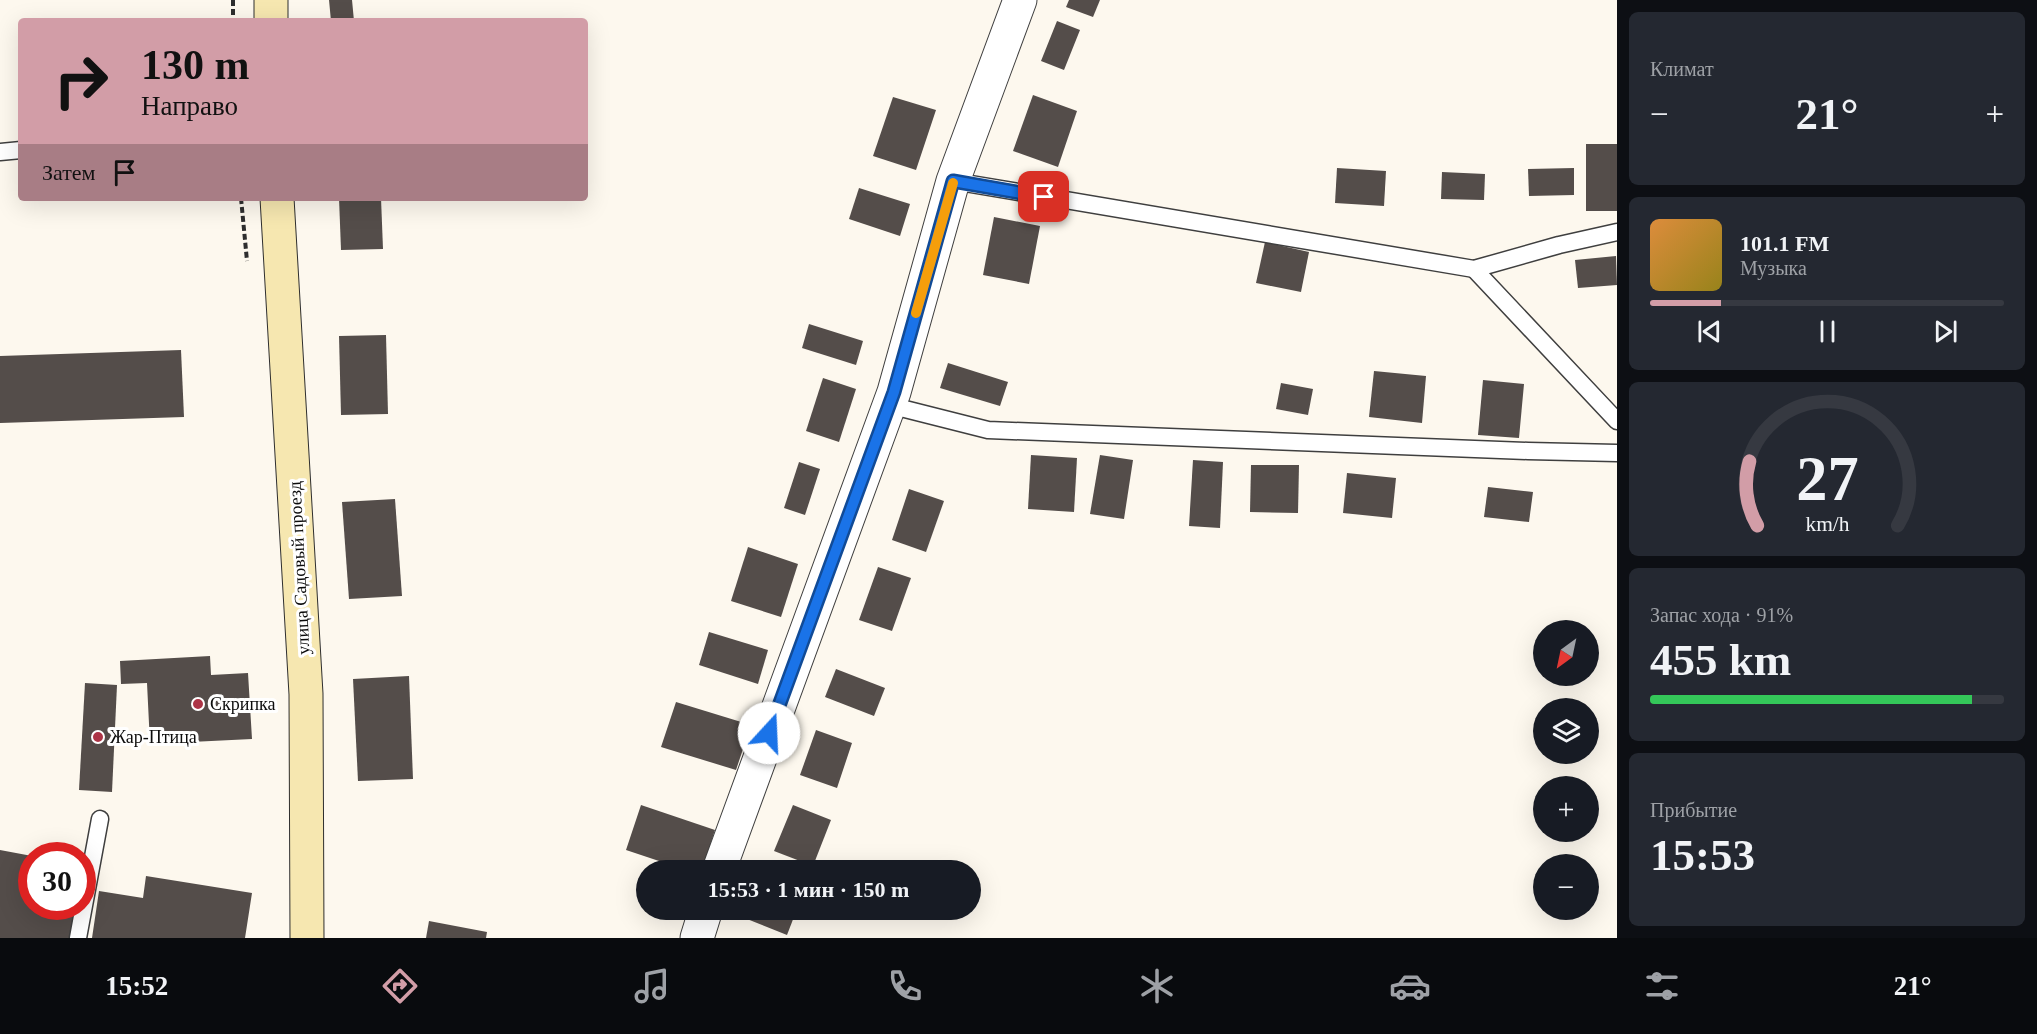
<!DOCTYPE html>
<html lang="ru">
<meta charset="utf-8">
<style>
body{margin:0;font-family:"Times New Roman",serif;background:#242831;color:#f1f3f6;height:100vh;display:flex;flex-direction:column;font-size:22px;white-space:nowrap}
*{box-sizing:border-box;margin:0}
p{font-size:20px;color:#9ea1a6}
.icon{flex:none;width:33px;height:33px;fill:none;stroke:currentColor;stroke-width:2;stroke-linecap:round;stroke-linejoin:round}
.map{position:relative;flex:1;overflow:hidden}
.details{display:flex;flex-direction:column;gap:12px;padding:12px;background:#0d0f14;width:420px}
.details>*{flex:none}
.banner{position:absolute;left:18px;top:18px;width:570px;height:183px;border-radius:6px;box-shadow:0 6px 24px #0002;background:#d29da7;color:#111;overflow:hidden}
.needle{width:39px;rotate:213deg}
.tools{position:absolute;left:1533px;top:620px;display:grid;gap:12px}
.tools a{display:grid;place-items:center;width:66px;height:66px;border-radius:50%;background:#171b24;box-shadow:0 6px 24px #0002;font-size:30px}
.speed{position:absolute;left:18px;top:842px;display:flex;gap:12px;font-size:30px;font-weight:700;text-align:center}
.speed>*{display:grid;place-content:center;width:78px;height:78px;border-radius:50%;background:#171b24;box-shadow:0 6px 24px #0002;line-height:1}
.speed .limit{border:9px solid #d22;background:#fff;color:#111}
.pin{position:absolute;display:grid;place-items:center;width:51px;height:51px;color:#fff;margin:-26px;border-radius:12px;box-shadow:0 3px 9px #0006}
.me{position:absolute;width:66px;margin:-33px;rotate:20deg;stroke-linejoin:round;filter:drop-shadow(0 0 4px #0008)}
.turn{display:flex;align-items:center;gap:21px;height:126px;padding:0 24px;font-size:27px}
.turn .icon{width:78px;height:78px;stroke-width:2.5}
.turn b{display:block;font-size:42px;line-height:51px}
.then{display:flex;align-items:center;height:57px;padding:0 24px;background:#0003;gap:12px;font-size:22px}
.big{font-size:45px;font-weight:700;line-height:1.1}
.details .tile{flex:1;display:flex;flex-direction:column;justify-content:center;gap:9px;min-width:0;padding:0 21px;border-radius:9px;background:#242831}
.details .dial{align-items:center;gap:0}
.dial svg{height:156px;overflow:visible;fill:none;stroke:#363941;stroke-width:7;stroke-linecap:round;text-anchor:middle}
.dial text{fill:#f1f3f6;stroke:none}
.song{display:flex;align-items:center;gap:18px}
.cover{width:72px;height:72px;border-radius:9px;background:linear-gradient(135deg,hsl(30 70% 55%),hsl(50 70% 35%))}
.played{height:6px;border-radius:3px;background:linear-gradient(90deg,#d29da7 20%,#363941 20%)}
.keys{display:flex;justify-content:space-around;direction:ltr}
.heat{display:flex;justify-content:space-between;align-items:center;font-size:33px;direction:ltr}
.charge{height:9px;border-radius:4px;background:linear-gradient(90deg,#34c759 91%,#363941 0)}
.trip{position:absolute;left:636px;top:860px;width:345px;height:60px;border-radius:30px;background:#171b24;box-shadow:0 6px 24px #0002;font-weight:700;line-height:60px;text-align:center}
.dock{display:flex;height:96px;justify-content:space-around;align-items:center;background:#090b0e;color:#9ea1a6}
.dock .icon{width:42px;height:42px}
.dock .selected{color:#d29da7}
.dock b{font-size:27px;color:#f1f3f6}
main{display:flex;flex:1;min-height:0}
.map>svg:first-child{display:block}
</style>
<main>
<div class="map">
<svg width="1617" height="938" viewBox="0 0 1617 938">
<rect width="100%" height="100%" fill="#fdf8ee"/>
<g fill="#544d4a">
<polygon points="329,0 352,0 354,21 331,21"/>
<polygon points="1069,0 1100,0 1093,17 1066,7"/>
<polygon points="1057,21 1080,30 1064,70 1041,61"/>
<polygon points="1033,95 1077,111 1058,167 1013,151"/>
<polygon points="893,97 936,110 916,170 873,156"/>
<rect x="1586" y="144" width="31" height="67"/>
<polygon points="1337,168 1386,171 1384,206 1335,203"/>
<polygon points="1574,168 1574,195 1529,196 1528,169"/>
<polygon points="1442,172 1485,174 1484,200 1441,199"/>
<polygon points="859,188 910,204 900,236 849,219"/>
<polygon points="339,198 381,198 383,249 341,250"/>
<polygon points="994,217 1040,226 1029,284 983,275"/>
<polygon points="1265,242 1309,252 1301,292 1256,283"/>
<polygon points="1616,256 1617,285 1578,288 1575,260"/>
<polygon points="809,324 863,341 856,365 802,348"/>
<polygon points="386,335 388,414 341,415 339,336"/>
<polygon points="181,350 184,417 0,423 0,356"/>
<polygon points="948,363 1008,382 1000,406 940,388"/>
<polygon points="1374,371 1426,376 1422,423 1369,417"/>
<polygon points="823,378 856,389 839,442 806,431"/>
<polygon points="1483,380 1524,384 1519,438 1478,435"/>
<polygon points="1281,383 1313,389 1308,415 1276,409"/>
<polygon points="1031,455 1077,458 1074,512 1028,509"/>
<polygon points="1100,455 1133,460 1124,519 1090,514"/>
<polygon points="1193,460 1223,462 1220,528 1189,526"/>
<polygon points="799,462 820,469 805,515 784,508"/>
<polygon points="1251,465 1299,465 1298,513 1250,512"/>
<polygon points="1347,473 1396,478 1392,518 1343,513"/>
<polygon points="1488,487 1533,492 1529,522 1484,517"/>
<polygon points="909,489 944,501 926,552 892,540"/>
<polygon points="395,499 402,596 349,599 342,502"/>
<polygon points="748,547 798,564 781,617 731,601"/>
<polygon points="878,567 911,578 892,631 859,620"/>
<polygon points="709,632 768,650 758,684 699,665"/>
<polygon points="210,656 211,675 248,673 252,739 150,744 147,683 121,684 120,661"/>
<polygon points="836,669 885,688 874,716 825,697"/>
<polygon points="409,676 413,779 358,781 353,679"/>
<polygon points="85,683 117,685 112,792 79,790"/>
<polygon points="676,702 751,725 736,770 661,747"/>
<polygon points="816,730 852,743 837,788 800,775"/>
<polygon points="641,805 715,830 702,870 686,870 626,850"/>
<polygon points="793,805 831,820 813,866 774,851"/>
<polygon points="0,850 32,856 32,906 76,906 71,938 0,938"/>
<polygon points="146,876 252,893 245,938 92,938 99,891 143,898"/>
<polygon points="751,909 797,909 787,935 747,919"/>
<polygon points="429,921 487,932 486,938 426,938"/>
</g>
<g fill="none" stroke-linecap="round" stroke-linejoin="round">
<g stroke="#3f3f3f" stroke-width="19">
<g id="lane">
<polyline points="0,152 21,150"/>
<polyline points="953,181 1474,269 1559,245 1617,232"/>
<polyline points="1474,269 1617,421"/>
<polyline points="889,405 988,430 1528,451 1617,453"/>
<polyline points="78,938 100,819"/>
</g>
</g>
<g stroke="#3f3f3f" stroke-width="35">
<g id="street">
<polyline points="719,870 894,392 953,181 1020,0"/>
<polyline points="697,938 706,909"/>
</g>
</g>
<g stroke="#2e2e2e" stroke-width="35">
<g id="secondary">
<polyline points="271,0 271,21"/>
<polyline points="277,198 306,694 307,938"/>
</g>
</g>
<g stroke="#2e2e2e" stroke-width="4" stroke-dasharray="6 3" stroke-linecap="butt">
<polyline points="233,0 233,21"/>
<polyline points="241,198 247,261"/>
</g>
<use href="#lane" stroke="#fff" stroke-width="16"/>
<use href="#street" stroke="#fff" stroke-width="33"/>
<use href="#secondary" stroke="#f6e7b0" stroke-width="33"/>
</g>
<g fill="none" stroke-linecap="round" stroke-linejoin="round">
<g stroke="#114b97" stroke-width="15">
<polyline id="route" points="769,733 894,392 953,181 1044,197"/>
</g>
<use href="#route" stroke="#1a73e8" stroke-width="10"/>
<polyline stroke="#f59e0b" stroke-width="10" points="916,313 953,183"/>
</g>
<g fill="#ac3446" stroke="#fff" stroke-width="2">
<circle cx="198" cy="704" r="6"/>
<circle cx="98" cy="737" r="6"/>
</g>
<g text-anchor="middle" dominant-baseline="central" stroke-width="6" stroke-linejoin="round" paint-order="stroke">
<g font-size="18" fill="#0c0c0c" stroke="#fff">
<text transform="translate(299 568) rotate(-93)">улица Садовый проезд</text>
</g>
<g font-size="18" fill="#0c0c0c" stroke="#fff" text-anchor="start">
<text x="210" y="704">Скрипка</text>
<text x="110" y="737">Жар-Птица</text>
</g>
</g>
</svg>
<div class="tools">
<a><svg class="needle" viewBox="-14 -14 28 28"><path d="M0-13l5 13h-10z" fill="#e53935"/><path d="M0 13l5-13h-10z" fill="#9ea1a6"/></svg></a>
<a><svg class="icon" aria-label="layers" viewBox="0 0 24 24"><path d="M12 4l9 5-9 5-9-5zM3 14l9 5 9-5"/></svg></a>
<a>+</a>
<a>−</a>
</div>
<div class="speed"><div class="limit">30</div></div>
<div class="pin" style="left:1044px;top:197px;background:#d93025"><svg class="icon" aria-label="arrive" viewBox="0 0 24 24"><path d="M6 21V4h12l-3 4 3 4H6"/></svg></div>
<svg class="me" style="left:769px;top:733px" viewBox="-20 -20 40 40"><circle r="19" fill="#fff"/><path d="M0-13L10 11 0 6-10 11z" fill="#1a73e8"/></svg>
<div class="trip">15:53 · 1 мин · 150 m</div>
<div class="banner">
<div class="turn"><svg class="icon" aria-label="right" viewBox="0 0 24 24"><path d="M7 20v-9h11M14 6l5 5-5 5"/></svg><div><b>130 m</b>Направо</div></div>
<div class="then">Затем<svg class="icon" aria-label="arrive" viewBox="0 0 24 24"><path d="M6 21V4h12l-3 4 3 4H6"/></svg></div>
</div>
</div>
<section class="details">
<div class="tile"><p>Климат</p>
<div class="heat"><a>−</a><b class="big">21°</b><a>+</a></div>
</div>
<div class="tile">
<div class="song"><i class="cover"></i><div><b>101.1 FM</b><p>Музыка</p></div></div>
<div class="played"></div>
<div class="keys"><svg class="icon" aria-label="previous" viewBox="0 0 24 24"><path d="M18 5L8 12l10 7zM5 5v14"/></svg><svg class="icon" aria-label="pause" viewBox="0 0 24 24"><path d="M8 5v14M16 5v14"/></svg><svg class="icon" aria-label="next" viewBox="0 0 24 24"><path d="M6 5l10 7-10 7zM19 5v14"/></svg></div>
</div>
<div class="tile dial"><svg viewBox="0 0 100 80">
<path d="M14 69A42 42 0 1 1 86 69"/>
<path d="M14 69A42 42 0 0 1 10 36" stroke="#d29da7"/>
<text x="50" y="56" font-size="32" font-weight="700">27</text>
<text x="50" y="72" font-size="11">km/h</text>
</svg></div>
<div class="tile"><p>Запас хода · 91%</p><b class="big">455 km</b><div class="charge"></div></div>
<div class="tile"><p>Прибытие</p><b class="big">15:53</b></div>
</section>
</main>
<nav class="dock">
<b>15:52</b>
<svg class="icon selected" aria-label="directions" viewBox="0 0 24 24"><path d="M12 3l9 9-9 9-9-9zM9 14v-3h6M13 9l2 2-2 2"/></svg>
<svg class="icon" aria-label="music" viewBox="0 0 24 24"><path d="M9 18V5l10-2v13"/><circle cx="6" cy="18" r="3"/><circle cx="16" cy="16" r="3"/></svg>
<svg class="icon" aria-label="phone" viewBox="0 0 24 24"><path d="M5 4h4l2 5-3 2q2 4 5 5l2-3 5 2v4C11 20 4 13 5 4z"/></svg>
<svg class="icon" aria-label="climate" viewBox="0 0 24 24"><path d="M12 3v18M4 7l16 10M4 17L20 7"/></svg>
<svg class="icon" aria-label="car" viewBox="0 0 24 24"><path d="M5 17H2v-5l4-1 3-4h7l3 4 3 1v5h-3M9 17h6M6 11h13"/><circle cx="7" cy="17" r="2"/><circle cx="17" cy="17" r="2"/></svg>
<svg class="icon" aria-label="filters" viewBox="0 0 24 24"><path d="M4 7h16M4 17h16"/><circle cx="9" cy="7" r="2"/><circle cx="15" cy="17" r="2"/></svg>
<b>21°</b>
</nav>
